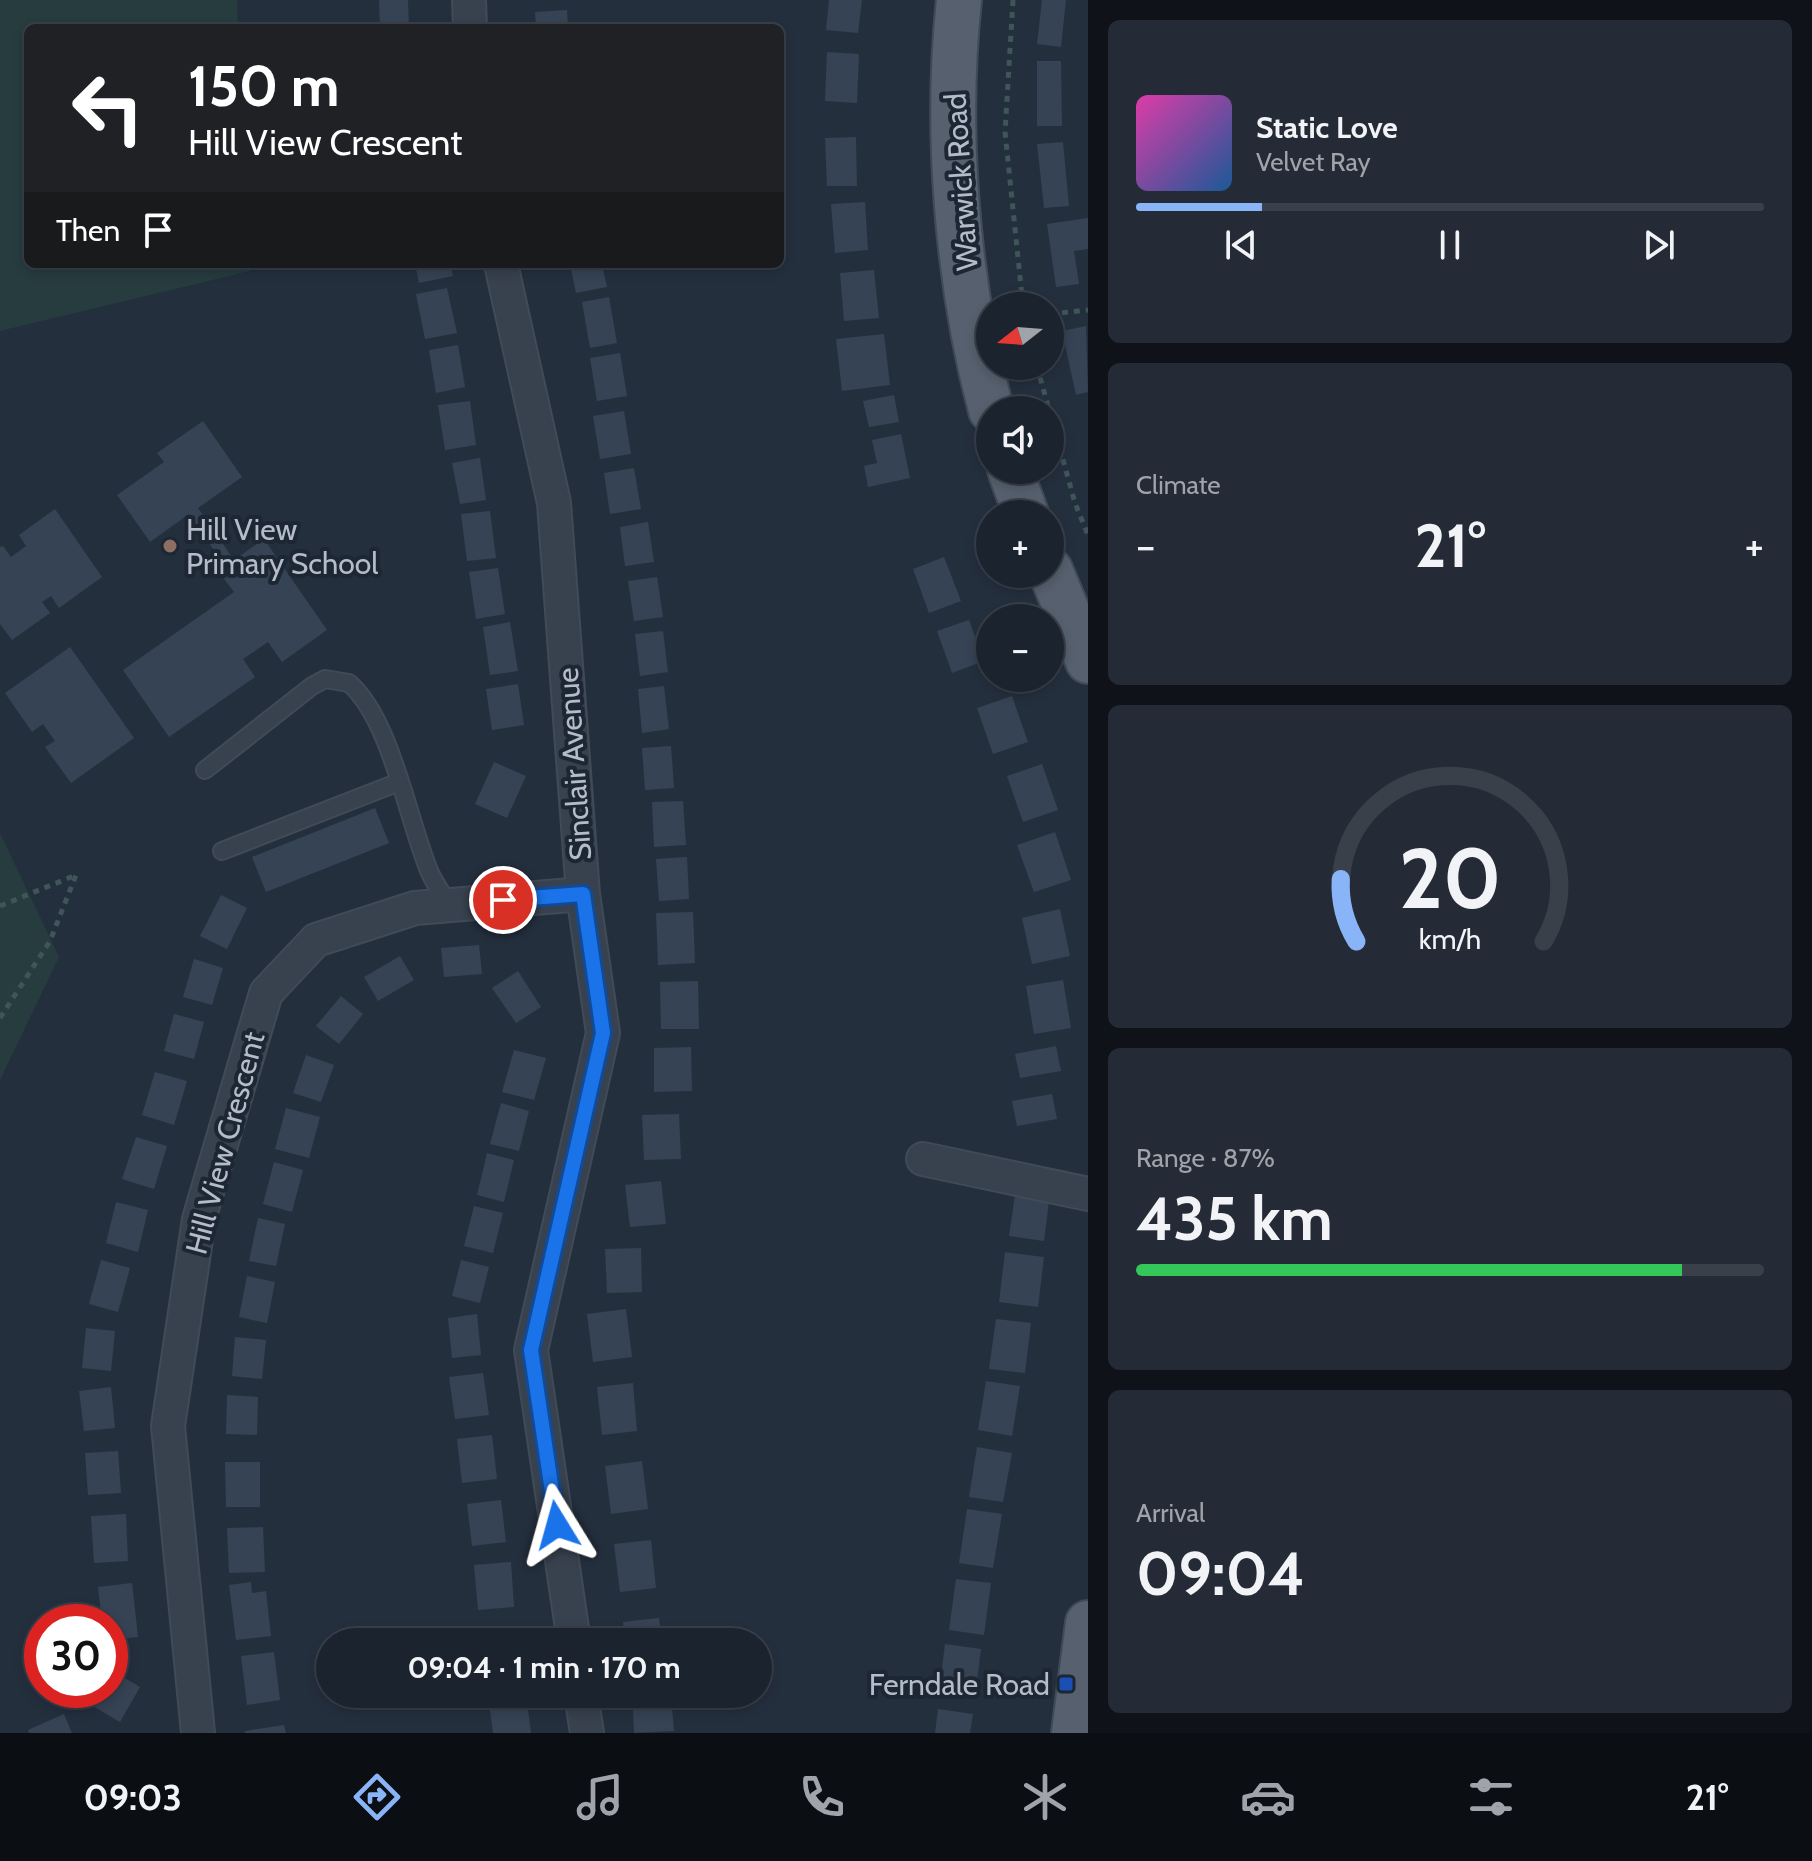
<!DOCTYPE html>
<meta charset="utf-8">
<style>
body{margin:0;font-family:Cabin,sans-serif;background:#242b36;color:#f1f3f6;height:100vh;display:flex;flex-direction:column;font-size:30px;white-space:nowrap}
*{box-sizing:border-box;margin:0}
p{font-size:26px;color:#a0a4aa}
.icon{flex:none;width:44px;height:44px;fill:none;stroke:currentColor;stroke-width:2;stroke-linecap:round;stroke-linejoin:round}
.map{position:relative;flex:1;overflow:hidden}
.drawer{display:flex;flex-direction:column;gap:20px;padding:20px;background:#0f1319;width:724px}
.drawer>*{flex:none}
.guide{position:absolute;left:24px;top:24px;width:760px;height:244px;border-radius:12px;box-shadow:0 4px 12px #0003,0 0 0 2px #39404a;background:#202124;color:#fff;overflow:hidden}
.needle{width:52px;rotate:253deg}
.controls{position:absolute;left:976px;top:292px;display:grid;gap:16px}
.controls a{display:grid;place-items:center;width:88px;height:88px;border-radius:50%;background:#1b232e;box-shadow:0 4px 12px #0003,0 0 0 2px #39404a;font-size:40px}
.speed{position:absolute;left:24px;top:1604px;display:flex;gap:16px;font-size:40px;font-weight:700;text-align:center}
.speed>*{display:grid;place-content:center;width:104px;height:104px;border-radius:50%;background:#1b232e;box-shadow:0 4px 12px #0003,0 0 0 2px #39404a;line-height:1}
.speed .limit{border:12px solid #d22;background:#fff;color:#111}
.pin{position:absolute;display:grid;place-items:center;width:68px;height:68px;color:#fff;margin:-34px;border:4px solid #fff;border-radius:50%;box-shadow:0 2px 8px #0007}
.me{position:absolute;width:88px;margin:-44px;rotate:352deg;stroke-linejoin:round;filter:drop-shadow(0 0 6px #0008)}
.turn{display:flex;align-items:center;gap:28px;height:168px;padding:0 32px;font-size:36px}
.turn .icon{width:104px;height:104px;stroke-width:2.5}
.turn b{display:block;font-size:56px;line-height:68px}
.then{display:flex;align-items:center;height:76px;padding:0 32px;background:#0003;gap:16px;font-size:30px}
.big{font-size:60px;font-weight:700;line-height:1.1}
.drawer .widget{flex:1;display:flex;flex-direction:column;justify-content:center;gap:12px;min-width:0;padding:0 28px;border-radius:12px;background:#242b36}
.drawer .dial{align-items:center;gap:0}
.dial svg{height:208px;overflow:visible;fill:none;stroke:#39404a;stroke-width:7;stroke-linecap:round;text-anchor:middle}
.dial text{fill:#f1f3f6;stroke:none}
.song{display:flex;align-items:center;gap:24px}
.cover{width:96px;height:96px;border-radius:12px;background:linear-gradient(135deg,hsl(320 70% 55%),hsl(210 70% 35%))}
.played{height:8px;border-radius:4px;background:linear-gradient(90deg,#8ab4f8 20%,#39404a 20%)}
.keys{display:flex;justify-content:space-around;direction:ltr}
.heat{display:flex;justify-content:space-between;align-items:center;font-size:44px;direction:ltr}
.charge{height:12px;border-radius:6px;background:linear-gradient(90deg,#34c759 87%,#39404a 0)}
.trip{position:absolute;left:316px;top:1628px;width:456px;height:80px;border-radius:40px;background:#1b232e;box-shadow:0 4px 12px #0003,0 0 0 2px #39404a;font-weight:700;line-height:80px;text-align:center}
.tabs{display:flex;height:128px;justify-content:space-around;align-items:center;background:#0b0e12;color:#a0a4aa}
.tabs .icon{width:56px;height:56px}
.tabs .on{color:#8ab4f8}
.tabs b{font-size:36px;color:#f1f3f6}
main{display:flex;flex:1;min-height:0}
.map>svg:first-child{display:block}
</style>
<main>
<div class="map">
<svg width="1088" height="1733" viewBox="0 0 1088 1733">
<rect width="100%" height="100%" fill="#242f3e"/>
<g fill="#263c3f">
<polygon points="0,0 237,0 238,28 28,28 28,264 250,264 250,271 0,331"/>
<polygon points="0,833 59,957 0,1080"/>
</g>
<g fill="#364354">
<polygon points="379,0 408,0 409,28 380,28"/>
<polygon points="829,0 862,0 858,33 826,30"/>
<polygon points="1042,0 1066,0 1061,47 1037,44"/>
<polygon points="567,10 568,28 536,28 535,12"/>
<polygon points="827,52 859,54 857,103 825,101"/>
<polygon points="1037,61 1061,61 1062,126 1037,126"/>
<polygon points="856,137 857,186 827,186 825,138"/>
<polygon points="1063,142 1069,206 1044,208 1037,144"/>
<polygon points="865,202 868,250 835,253 831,204"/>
<polygon points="1088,218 1088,249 1074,251 1079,284 1056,287 1047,224"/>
<polygon points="415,264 450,264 453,276 419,283"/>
<polygon points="570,264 602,264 607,287 576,293"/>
<polygon points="874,270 879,318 844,321 840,273"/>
<polygon points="447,288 457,333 425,339 416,294"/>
<polygon points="609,297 617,343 590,348 582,302"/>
<polygon points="1086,326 1088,392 1076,395 1062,331"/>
<polygon points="884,334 890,385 842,391 836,339"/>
<polygon points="458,345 465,387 436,393 429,350"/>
<polygon points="620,353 627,396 597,401 590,358"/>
<polygon points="894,395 899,422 869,427 863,401"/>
<polygon points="470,401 476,445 445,450 438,405"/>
<polygon points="624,411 631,454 600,459 593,416"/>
<polygon points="203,421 242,477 198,508 234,560 264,539 327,630 282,662 268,642 243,659 255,677 169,737 123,670 234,592 218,571 225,566 189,514 150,542 117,495 164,462 157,453"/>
<polygon points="901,434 910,478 868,487 864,466 877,463 872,440"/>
<polygon points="480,458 486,500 460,504 452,463"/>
<polygon points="634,468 641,509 610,514 604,473"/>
<polygon points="55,509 102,577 59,608 51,596 42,602 50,613 12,640 0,624 0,547 3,546 11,557 26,546 19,535"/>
<polygon points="490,511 496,558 467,561 461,514"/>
<polygon points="648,522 654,562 625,566 620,527"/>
<polygon points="944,557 961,601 929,613 913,569"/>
<polygon points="498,568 505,614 476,619 469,572"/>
<polygon points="657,577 663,617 634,621 628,581"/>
<polygon points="969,620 984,661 952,673 937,631"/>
<polygon points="510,622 518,671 490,675 483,627"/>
<polygon points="663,631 668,672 640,676 635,634"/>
<polygon points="70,647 134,738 71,783 45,747 55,741 43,724 32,732 5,693"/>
<polygon points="518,684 524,725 492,730 486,689"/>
<polygon points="664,686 669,729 642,733 638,689"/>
<polygon points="1012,696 1028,742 993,754 977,708"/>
<polygon points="671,746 674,788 645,790 642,748"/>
<polygon points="494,762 526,776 507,818 475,804"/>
<polygon points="1042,764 1058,810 1023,822 1007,776"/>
<polygon points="683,801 686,845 654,847 652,802"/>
<polygon points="375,808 389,843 266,892 252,857"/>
<polygon points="1055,832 1071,880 1034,892 1017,845"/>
<polygon points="687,857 689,899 659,901 656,859"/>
<polygon points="221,895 247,908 227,949 200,936"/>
<polygon points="1060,909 1070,956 1032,964 1022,918"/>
<polygon points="693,912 695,963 658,965 656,913"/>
<polygon points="479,945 482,974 444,977 441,948"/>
<polygon points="400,956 414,980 378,1001 364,977"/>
<polygon points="194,959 223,968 212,1005 183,997"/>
<polygon points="518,971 541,1007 516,1023 492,988"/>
<polygon points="1063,980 1071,1028 1034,1034 1026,986"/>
<polygon points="698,981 699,1029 661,1029 660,982"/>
<polygon points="341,996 363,1014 339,1044 316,1026"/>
<polygon points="174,1014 204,1022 194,1059 164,1051"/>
<polygon points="1056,1046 1061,1071 1020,1078 1015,1054"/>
<polygon points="691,1047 692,1091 654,1092 654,1048"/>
<polygon points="514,1050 546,1058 534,1100 502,1092"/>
<polygon points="306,1055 334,1065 321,1102 293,1093"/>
<polygon points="155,1072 187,1081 174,1125 142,1115"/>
<polygon points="1052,1094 1057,1119 1017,1126 1012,1101"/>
<polygon points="501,1103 529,1111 519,1151 490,1144"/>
<polygon points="286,1108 320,1117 309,1158 275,1149"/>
<polygon points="679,1114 681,1159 644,1160 642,1115"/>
<polygon points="136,1137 167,1146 154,1189 122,1179"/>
<polygon points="487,1153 514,1160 504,1202 477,1195"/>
<polygon points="274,1162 303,1170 292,1212 263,1204"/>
<polygon points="661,1181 666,1224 630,1227 625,1185"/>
<polygon points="1016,1188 1050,1193 1044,1241 1009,1236"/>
<polygon points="116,1202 148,1210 138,1252 106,1243"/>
<polygon points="474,1206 503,1213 493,1253 464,1246"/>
<polygon points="258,1218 285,1224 276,1266 249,1261"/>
<polygon points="641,1248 642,1292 607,1293 605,1249"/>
<polygon points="1005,1252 1044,1257 1038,1307 999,1302"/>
<polygon points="101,1260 130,1268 118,1312 89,1304"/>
<polygon points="461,1260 489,1267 480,1303 452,1296"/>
<polygon points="247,1276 275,1282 267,1323 239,1317"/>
<polygon points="626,1309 632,1357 593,1362 587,1314"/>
<polygon points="477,1314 481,1355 452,1358 448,1318"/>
<polygon points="996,1319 1031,1323 1025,1373 989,1369"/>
<polygon points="86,1328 115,1331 111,1371 82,1368"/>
<polygon points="235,1337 266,1340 262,1379 232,1376"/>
<polygon points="483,1373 489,1415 455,1419 449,1377"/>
<polygon points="986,1381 1020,1386 1012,1436 978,1430"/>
<polygon points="633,1383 637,1431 602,1435 597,1387"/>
<polygon points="111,1387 115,1428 84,1431 79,1391"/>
<polygon points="227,1395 258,1397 257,1435 226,1434"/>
<polygon points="492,1435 497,1479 462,1483 457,1439"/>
<polygon points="977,1447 1012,1453 1003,1502 969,1497"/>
<polygon points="118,1451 121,1493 88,1495 85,1453"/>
<polygon points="642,1461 648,1509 611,1514 605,1466"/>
<polygon points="225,1462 260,1462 260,1507 226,1507"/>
<polygon points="501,1500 506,1542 472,1546 467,1504"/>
<polygon points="967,1509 1002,1514 993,1568 959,1563"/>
<polygon points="126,1514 128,1561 94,1563 91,1516"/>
<polygon points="263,1527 265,1572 229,1573 227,1528"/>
<polygon points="651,1540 656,1588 620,1592 614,1544"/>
<polygon points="511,1562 514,1607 478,1610 474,1565"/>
<polygon points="956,1579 991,1583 984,1635 949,1630"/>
<polygon points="251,1582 252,1593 266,1591 271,1636 236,1640 229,1585"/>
<polygon points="132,1583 138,1637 110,1640 110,1622 102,1622 98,1587"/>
<polygon points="659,1618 662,1642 625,1642 623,1622"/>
<polygon points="516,1628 518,1642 482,1642 480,1632"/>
<polygon points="945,1644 981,1649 975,1698 939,1693"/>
<polygon points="274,1652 280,1700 247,1705 241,1656"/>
<polygon points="113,1671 140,1687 120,1722 93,1706 103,1690 110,1690"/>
<polygon points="526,1694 531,1733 493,1733 488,1696"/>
<polygon points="672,1707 674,1731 634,1733 633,1710"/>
<polygon points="938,1709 973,1714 970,1733 935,1733"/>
<polygon points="64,1714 72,1733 29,1733 28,1730"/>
<polygon points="284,1725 286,1733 245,1733 245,1731"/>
</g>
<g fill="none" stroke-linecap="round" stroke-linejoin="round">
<g stroke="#414a57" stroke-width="20">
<g id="service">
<path d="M205,770l107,-84 13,-7 24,4c42,36 59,138 81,190 5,11 13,22 19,32"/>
<polyline points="222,851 399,782"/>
</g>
</g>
<g stroke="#414a57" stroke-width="36">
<g id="minor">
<polyline points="469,0 470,28"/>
<polyline points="501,264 554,503 583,894 603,1033 531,1350 574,1642"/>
<polyline points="923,1159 1088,1194"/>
<polyline points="581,1694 587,1733"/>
<polyline points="198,1733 168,1426 199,1219 266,993 316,940 415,908 583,894"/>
</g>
</g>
<g stroke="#414a57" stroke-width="48">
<g id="primary">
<path d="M959,0c-14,130 -2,283 32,410"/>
<polyline points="1010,470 1026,514"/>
<polyline points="1050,570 1088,661"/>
<polyline points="1074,1733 1088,1623"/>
</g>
</g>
<g stroke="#3f5557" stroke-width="5" stroke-dasharray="6 6" stroke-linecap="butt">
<polyline points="1013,0 1005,132 1023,306"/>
<polyline points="1050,314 1088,310"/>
<polyline points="1037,366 1049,410"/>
<polyline points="1050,413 1075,503 1088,535"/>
<polyline points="0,906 76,875"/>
<polyline points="0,1018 50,941 76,875"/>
</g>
<use href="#service" stroke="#38414e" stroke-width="16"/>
<use href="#minor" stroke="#38414e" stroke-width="32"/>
<use href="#primary" stroke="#56606e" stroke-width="44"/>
</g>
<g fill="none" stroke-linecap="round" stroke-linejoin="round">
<g stroke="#114b97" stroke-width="20">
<polyline id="route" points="503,900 583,894 603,1033 531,1350 557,1525"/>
</g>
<use href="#route" stroke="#1a73e8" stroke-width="14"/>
</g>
<circle fill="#8d6e63" stroke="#1d2633" stroke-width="3" cx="170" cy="546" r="8"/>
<rect fill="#1a4fb4" stroke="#1d2633" stroke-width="3" x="1058" y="1676" width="16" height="16" rx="4"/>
<g text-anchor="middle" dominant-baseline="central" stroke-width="8" stroke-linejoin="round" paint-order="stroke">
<g font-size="30" fill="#b4bcc9" stroke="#1d2633">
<text transform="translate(961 182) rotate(-94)">Warwick Road</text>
<text transform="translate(574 764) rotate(-94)">Sinclair Avenue</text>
<text transform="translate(225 1143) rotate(-75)">Hill View Crescent</text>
</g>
<g font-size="30" fill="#b4bcc9" stroke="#1d2633" text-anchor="start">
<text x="186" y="529">Hill View<tspan x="186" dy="34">Primary School</tspan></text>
<text x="1050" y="1684" text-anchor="end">Ferndale Road</text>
</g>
</g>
</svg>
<div class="controls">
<a><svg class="needle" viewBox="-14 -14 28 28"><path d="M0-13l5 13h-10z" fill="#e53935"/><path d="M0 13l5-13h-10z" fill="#a0a4aa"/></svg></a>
<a><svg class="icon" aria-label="sound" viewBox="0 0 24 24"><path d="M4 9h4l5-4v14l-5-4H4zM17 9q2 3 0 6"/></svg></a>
<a>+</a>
<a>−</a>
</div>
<div class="speed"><div class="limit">30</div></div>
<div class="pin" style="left:503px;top:900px;background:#d93025"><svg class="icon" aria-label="arrive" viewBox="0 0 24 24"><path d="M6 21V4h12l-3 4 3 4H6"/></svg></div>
<svg class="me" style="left:557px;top:1525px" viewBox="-20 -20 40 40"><path d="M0-17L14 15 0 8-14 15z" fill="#1a73e8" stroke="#fff" stroke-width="4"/></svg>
<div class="trip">09:04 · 1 min · 170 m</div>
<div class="guide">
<div class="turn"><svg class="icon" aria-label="left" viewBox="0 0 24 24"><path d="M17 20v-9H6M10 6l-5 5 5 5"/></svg><div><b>150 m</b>Hill View Crescent</div></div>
<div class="then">Then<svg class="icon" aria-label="arrive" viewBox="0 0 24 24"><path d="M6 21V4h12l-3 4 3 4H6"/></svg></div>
</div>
</div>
<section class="drawer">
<div class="widget">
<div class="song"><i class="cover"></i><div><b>Static Love</b><p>Velvet Ray</p></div></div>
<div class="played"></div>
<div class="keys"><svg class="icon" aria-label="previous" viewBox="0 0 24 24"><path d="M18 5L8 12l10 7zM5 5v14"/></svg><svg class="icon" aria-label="pause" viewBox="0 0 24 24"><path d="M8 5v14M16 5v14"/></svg><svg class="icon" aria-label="next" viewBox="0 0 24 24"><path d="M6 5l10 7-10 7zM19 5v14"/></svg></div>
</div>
<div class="widget"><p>Climate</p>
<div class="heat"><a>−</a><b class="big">21°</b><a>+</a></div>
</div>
<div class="widget dial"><svg viewBox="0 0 100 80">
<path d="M14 69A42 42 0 1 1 86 69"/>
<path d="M14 69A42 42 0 0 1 8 45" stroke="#8ab4f8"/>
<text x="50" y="56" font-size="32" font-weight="700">20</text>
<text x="50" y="72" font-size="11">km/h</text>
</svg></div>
<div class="widget"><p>Range · 87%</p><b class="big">435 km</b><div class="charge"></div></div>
<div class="widget"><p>Arrival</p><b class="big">09:04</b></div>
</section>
</main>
<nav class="tabs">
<b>09:03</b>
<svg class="icon on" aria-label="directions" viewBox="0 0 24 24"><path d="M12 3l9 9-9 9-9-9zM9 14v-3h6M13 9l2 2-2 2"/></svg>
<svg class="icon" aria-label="music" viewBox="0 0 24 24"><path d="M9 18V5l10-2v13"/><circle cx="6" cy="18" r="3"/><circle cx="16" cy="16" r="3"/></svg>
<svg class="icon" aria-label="phone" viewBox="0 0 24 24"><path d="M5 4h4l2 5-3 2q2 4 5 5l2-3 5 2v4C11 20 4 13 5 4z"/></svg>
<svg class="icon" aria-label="climate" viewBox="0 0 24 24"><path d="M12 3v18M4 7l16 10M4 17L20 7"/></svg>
<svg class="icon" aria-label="car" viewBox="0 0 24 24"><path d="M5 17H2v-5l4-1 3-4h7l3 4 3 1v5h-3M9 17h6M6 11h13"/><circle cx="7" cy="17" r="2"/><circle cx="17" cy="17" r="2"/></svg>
<svg class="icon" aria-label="filters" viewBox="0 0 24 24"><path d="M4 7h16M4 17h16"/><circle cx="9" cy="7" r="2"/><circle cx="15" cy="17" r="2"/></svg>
<b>21°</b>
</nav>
